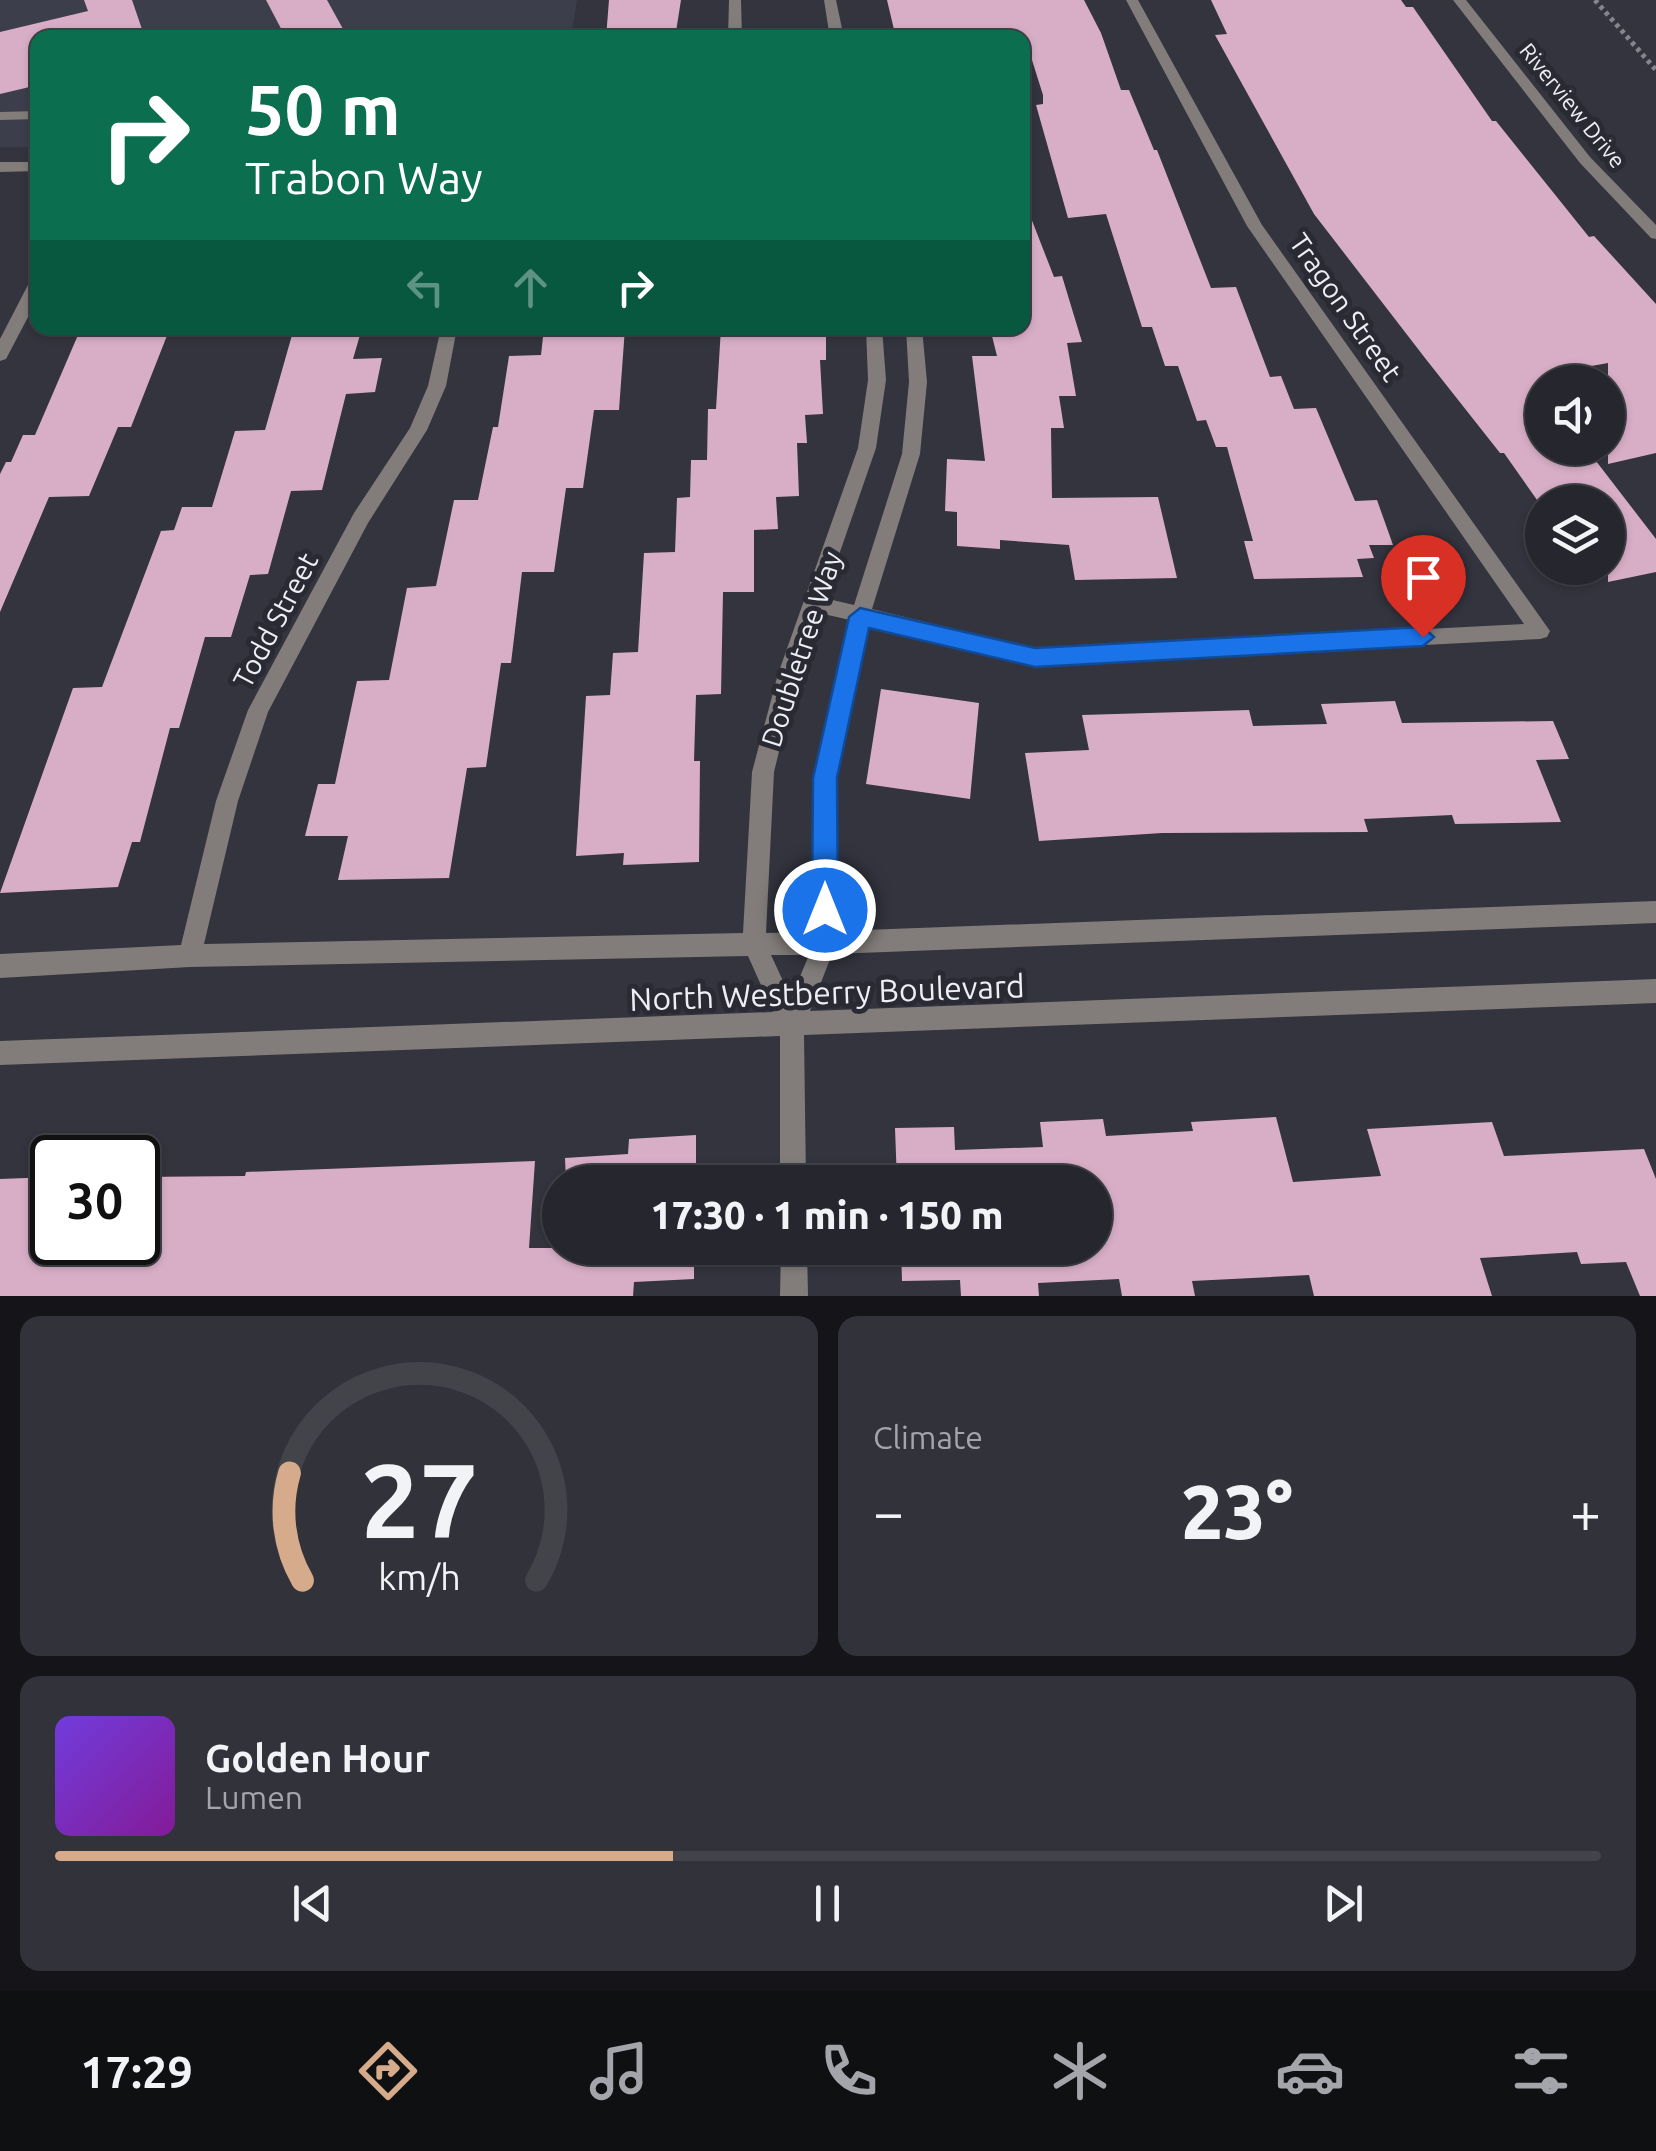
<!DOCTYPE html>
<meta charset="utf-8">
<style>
body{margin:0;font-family:Ubuntu,sans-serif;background:#32333a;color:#f1f3f6;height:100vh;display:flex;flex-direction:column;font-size:38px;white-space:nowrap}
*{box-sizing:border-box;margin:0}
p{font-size:32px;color:#a4a5aa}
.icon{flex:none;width:55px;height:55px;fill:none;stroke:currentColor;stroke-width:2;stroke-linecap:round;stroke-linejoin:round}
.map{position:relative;height:1296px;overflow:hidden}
.details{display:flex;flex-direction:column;gap:20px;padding:20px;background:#151519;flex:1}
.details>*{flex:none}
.top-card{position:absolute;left:30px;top:30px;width:1000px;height:305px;border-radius:20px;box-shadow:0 2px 8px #0004,0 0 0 2px #42444a;background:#0b6e4f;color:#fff;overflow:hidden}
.tools{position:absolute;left:1525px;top:365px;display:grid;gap:20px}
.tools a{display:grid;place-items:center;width:100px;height:100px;border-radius:50%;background:#26272e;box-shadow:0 2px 8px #0004,0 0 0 2px #42444a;font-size:50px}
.speed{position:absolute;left:30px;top:1135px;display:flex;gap:20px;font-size:50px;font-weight:700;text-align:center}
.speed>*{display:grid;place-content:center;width:130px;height:130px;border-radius:50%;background:#26272e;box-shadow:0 2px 8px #0004,0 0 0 2px #42444a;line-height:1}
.speed .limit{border:5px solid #111;border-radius:15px;background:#fff;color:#111}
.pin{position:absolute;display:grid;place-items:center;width:85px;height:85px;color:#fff;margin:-102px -42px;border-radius:50% 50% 50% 0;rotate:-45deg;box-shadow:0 0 10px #0007}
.pin .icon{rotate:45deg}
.me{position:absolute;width:110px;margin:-55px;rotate:0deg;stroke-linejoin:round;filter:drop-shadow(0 0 8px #0008)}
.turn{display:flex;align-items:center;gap:35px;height:210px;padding:0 50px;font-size:45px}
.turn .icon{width:130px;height:130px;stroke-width:2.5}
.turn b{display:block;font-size:70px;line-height:85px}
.lanes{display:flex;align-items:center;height:95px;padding:0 50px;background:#0003;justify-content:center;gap:50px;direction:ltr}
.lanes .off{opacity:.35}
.big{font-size:75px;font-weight:800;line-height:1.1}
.details .widget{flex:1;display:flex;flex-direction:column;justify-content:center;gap:15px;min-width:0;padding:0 35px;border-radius:20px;background:#32333a}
.details .dial{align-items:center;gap:0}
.dial svg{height:260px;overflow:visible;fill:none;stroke:#42444a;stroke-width:7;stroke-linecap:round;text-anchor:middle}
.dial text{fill:#f1f3f6;stroke:none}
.song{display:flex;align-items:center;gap:30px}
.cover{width:120px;height:120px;border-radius:15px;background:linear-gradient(135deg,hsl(260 70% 55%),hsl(290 70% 35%))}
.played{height:10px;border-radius:5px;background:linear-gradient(90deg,#d6ab8b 40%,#42444a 40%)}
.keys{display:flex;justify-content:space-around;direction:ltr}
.heat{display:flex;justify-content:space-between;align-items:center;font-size:55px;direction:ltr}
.details .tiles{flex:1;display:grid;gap:20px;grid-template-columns:1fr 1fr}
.widget:last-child{grid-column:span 2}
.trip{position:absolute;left:542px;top:1165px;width:570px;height:100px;border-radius:50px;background:#26272e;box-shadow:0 2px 8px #0004,0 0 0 2px #42444a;font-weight:800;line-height:100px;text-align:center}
.dock{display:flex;height:160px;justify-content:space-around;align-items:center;background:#0f1012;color:#a4a5aa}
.dock .icon{width:70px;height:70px}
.dock .current{color:#d6ab8b}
.dock b{font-size:45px;color:#f1f3f6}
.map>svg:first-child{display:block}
</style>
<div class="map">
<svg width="1656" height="1296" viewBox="0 0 1656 1296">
<rect width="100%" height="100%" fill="#33343e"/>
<polygon fill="#3c3e4c" points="0,0 577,0 571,37 38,38 37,147 0,147"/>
<g fill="#d8aec7">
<polygon points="84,0 132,0 145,38 38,38 38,85 0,94 0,32 88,11"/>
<polygon points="266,0 327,0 348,38 286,38"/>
<polygon points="609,0 681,0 675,38 606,38"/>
<polygon points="887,0 1084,0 1101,33 1121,90 1129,90 1154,150 1157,150 1211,288 1236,287 1270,377 1281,376 1294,409 1316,408 1355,501 1377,500 1393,545 1369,545 1374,558 1357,559 1363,577 1254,579 1244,541 1253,541 1227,447 1216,447 1206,420 1197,421 1178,366 1165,366 1152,327 1142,327 1106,214 1068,218 1036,105 1043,104 1043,95 1025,38 896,38"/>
<polygon points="1211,0 1401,0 1406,7 1413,7 1492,121 1496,121 1589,237 1594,236 1656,304 1656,453 1608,464 1608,363 1542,375 1542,448 1586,448 1656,539 1656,572 1608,582 1608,502 1546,502 1542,498 1542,507 1504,453 1500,453 1425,358 1314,214 1215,35 1227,34"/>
<polygon points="1024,200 1054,277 1062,276 1082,342 1067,343 1076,396 1059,396 1064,428 1051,428 1052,498 1158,497 1177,578 1075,580 1069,545 1000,540 1000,549 957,546 957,512 945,511 947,459 985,461 972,356 997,356 990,328 1022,328"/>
<polygon points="81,328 170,328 131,427 118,427 89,496 49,497 0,612 0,474 6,462 11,462 23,435 35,435"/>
<polygon points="294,328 362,328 353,359 382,358 375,392 346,394 322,490 291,491 268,574 250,575 231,637 205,637 179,728 170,728 140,842 132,842 118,887 0,893 73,688 102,687 161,531 174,530 182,507 212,507 235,431 265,430"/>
<polygon points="544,328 625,328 619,410 594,410 583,488 566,488 554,572 522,572 511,663 501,663 486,767 467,768 449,878 338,880 348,836 305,836 318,784 335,784 357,681 389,680 407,588 436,586 454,500 478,500 493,427 498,427 509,356 541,355"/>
<polygon points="721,328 826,328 826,360 820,360 823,414 805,415 807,443 797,443 799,496 776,497 778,529 754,530 754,592 723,592 721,694 696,695 694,761 700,761 699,862 623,865 624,853 576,856 586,696 610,695 613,653 638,652 644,553 675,552 677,498 690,497 691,460 707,460 708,409 716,409"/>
<polygon points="881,689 979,703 970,799 866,784"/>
<polygon points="1395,701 1402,723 1553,721 1569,759 1536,760 1561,822 1455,824 1452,815 1364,819 1368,832 1162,833 1039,841 1025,753 1089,750 1082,715 1249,710 1253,726 1327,724 1321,704"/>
<polygon points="1276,1117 1293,1182 1381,1176 1367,1129 1492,1122 1504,1156 1644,1149 1656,1179 1656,1296 1640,1296 1626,1262 1581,1264 1577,1252 1480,1258 1492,1296 1314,1296 1309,1275 1192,1281 1195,1296 1122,1296 1119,1279 1038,1283 1039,1296 961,1296 960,1280 902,1281 901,1248 1095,1248 1095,1182 897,1182 895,1128 954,1127 955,1150 1043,1147 1040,1122 1103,1119 1106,1136 1193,1131 1191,1122"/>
<polygon points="696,1135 696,1182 566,1182 565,1158 628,1154 629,1139"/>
<polygon points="535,1161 529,1248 694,1248 694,1279 634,1282 633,1296 0,1296 0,1179 52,1177 35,1242 138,1242 138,1177 245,1176 246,1172"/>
</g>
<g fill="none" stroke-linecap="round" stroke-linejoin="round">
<polyline stroke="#84858d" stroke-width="5" stroke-dasharray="4 4" stroke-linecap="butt" points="1595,0 1656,70"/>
<polygon fill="#827d7a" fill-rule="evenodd" points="38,111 38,119 0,120 0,112"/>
<g fill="#827d7a" fill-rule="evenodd">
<polygon points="729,0 741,0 742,38 728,38"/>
<polygon points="824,0 836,0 844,38 830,38"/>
<path d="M1126,0h12l124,225 288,406 -3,6 -7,2 -505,26 -167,-40 -32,153 1,153 819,-30v22l-824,31 -22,57 846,-32v24l-852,32 2,147h-26v-146l-780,29v-24l773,-29 -25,-56 -558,11 -190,11v-24l181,-9 35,-144 32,-91 106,-197 56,-85 18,-42 13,-58h16l-11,58 -19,44 -59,93 -100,189 -30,89 -34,143 539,-11 9,-161 26,-98 80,-226 10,-68 -2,-52h16l4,52 -10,68 -52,150 30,7 48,-151 7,-72 -3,-54h16l5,54 -7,72 -48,155 163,40 489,-25 -277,-398zM819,613l31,7 -36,158 -1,154 -47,1 8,-161 24,-98zM771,955h38l-18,43z"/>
<polygon points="1453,0 1466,0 1590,157 1656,225 1656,239 1651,238 1580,163"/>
<polygon points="0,162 38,162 38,171 0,172"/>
<polygon points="38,276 38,298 6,359 0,361 0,339 30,281"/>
<polygon points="781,1248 807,1248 808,1296 780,1296"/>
</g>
</g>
<polygon fill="#1a73e8" stroke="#114b97" stroke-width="2.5" points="860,608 1035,648 1423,627 1434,637 1423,646 1035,667 869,628 837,778 838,910 834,919 825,923 816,919 812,910 813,778 849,617"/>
<g text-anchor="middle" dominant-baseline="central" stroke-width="10" stroke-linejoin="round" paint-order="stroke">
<g font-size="22" fill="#eeeff5" stroke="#292a34">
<text transform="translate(1573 105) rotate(51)">Riverview Drive</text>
</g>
<g font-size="28" fill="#eeeff5" stroke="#292a34">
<text transform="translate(1346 307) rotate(55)">Tragon Street</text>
<text transform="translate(275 620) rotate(-62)">Todd Street</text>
<text transform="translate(801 649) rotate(-72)">Doubletree Way</text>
</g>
<g font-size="32" fill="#eeeff5" stroke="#292a34">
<text transform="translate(827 992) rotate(-2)">North Westberry Boulevard</text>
</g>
</g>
</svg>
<div class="tools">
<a><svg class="icon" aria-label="sound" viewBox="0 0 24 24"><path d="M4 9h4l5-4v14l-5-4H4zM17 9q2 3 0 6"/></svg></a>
<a><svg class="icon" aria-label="layers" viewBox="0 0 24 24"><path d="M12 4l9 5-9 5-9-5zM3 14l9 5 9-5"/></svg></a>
</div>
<div class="speed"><div class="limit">30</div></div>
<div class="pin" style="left:1423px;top:637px;background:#d93025"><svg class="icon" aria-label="arrive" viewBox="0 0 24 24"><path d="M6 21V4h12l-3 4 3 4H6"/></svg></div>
<svg class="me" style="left:825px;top:910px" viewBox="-20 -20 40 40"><circle r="17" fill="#1a73e8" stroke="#fff" stroke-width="3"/><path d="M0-11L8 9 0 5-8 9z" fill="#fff"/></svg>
<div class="trip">17:30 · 1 min · 150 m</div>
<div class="top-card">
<div class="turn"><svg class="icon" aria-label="right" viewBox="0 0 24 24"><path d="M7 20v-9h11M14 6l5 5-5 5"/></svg><div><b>50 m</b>Trabon Way</div></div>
<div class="lanes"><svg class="icon off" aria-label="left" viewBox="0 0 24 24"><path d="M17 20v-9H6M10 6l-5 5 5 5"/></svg><svg class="icon off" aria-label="ahead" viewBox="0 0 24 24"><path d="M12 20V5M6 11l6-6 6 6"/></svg><svg class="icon" aria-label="right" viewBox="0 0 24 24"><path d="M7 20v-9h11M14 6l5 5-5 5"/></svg></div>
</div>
</div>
<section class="details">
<div class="tiles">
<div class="widget dial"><svg viewBox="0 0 100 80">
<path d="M14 69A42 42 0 1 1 86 69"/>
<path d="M14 69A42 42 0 0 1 10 36" stroke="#d6ab8b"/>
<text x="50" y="56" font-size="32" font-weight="700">27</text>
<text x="50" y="72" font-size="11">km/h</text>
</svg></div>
<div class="widget"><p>Climate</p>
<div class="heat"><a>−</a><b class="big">23°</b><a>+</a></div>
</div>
<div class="widget">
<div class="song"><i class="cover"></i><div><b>Golden Hour</b><p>Lumen</p></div></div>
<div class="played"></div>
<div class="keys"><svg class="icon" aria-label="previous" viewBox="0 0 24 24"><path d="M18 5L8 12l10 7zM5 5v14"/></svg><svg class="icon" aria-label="pause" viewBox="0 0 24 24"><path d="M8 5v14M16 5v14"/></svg><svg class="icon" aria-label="next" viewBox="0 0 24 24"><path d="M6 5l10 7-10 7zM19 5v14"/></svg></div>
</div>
</div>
</section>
<nav class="dock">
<b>17:29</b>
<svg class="icon current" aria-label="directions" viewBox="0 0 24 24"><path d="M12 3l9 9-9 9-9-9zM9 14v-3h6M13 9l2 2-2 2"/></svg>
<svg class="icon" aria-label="music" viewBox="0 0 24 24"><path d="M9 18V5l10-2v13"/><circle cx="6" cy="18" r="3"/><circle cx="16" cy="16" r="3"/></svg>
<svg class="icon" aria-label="phone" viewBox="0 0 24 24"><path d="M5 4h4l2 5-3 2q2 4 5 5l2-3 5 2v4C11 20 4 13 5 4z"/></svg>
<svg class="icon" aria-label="climate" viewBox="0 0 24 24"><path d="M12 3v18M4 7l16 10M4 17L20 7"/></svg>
<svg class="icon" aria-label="car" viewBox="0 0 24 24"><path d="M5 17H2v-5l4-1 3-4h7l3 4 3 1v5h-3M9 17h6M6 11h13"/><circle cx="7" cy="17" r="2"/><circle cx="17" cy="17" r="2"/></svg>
<svg class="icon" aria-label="filters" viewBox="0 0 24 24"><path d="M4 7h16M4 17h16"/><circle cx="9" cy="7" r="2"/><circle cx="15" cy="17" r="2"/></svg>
</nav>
